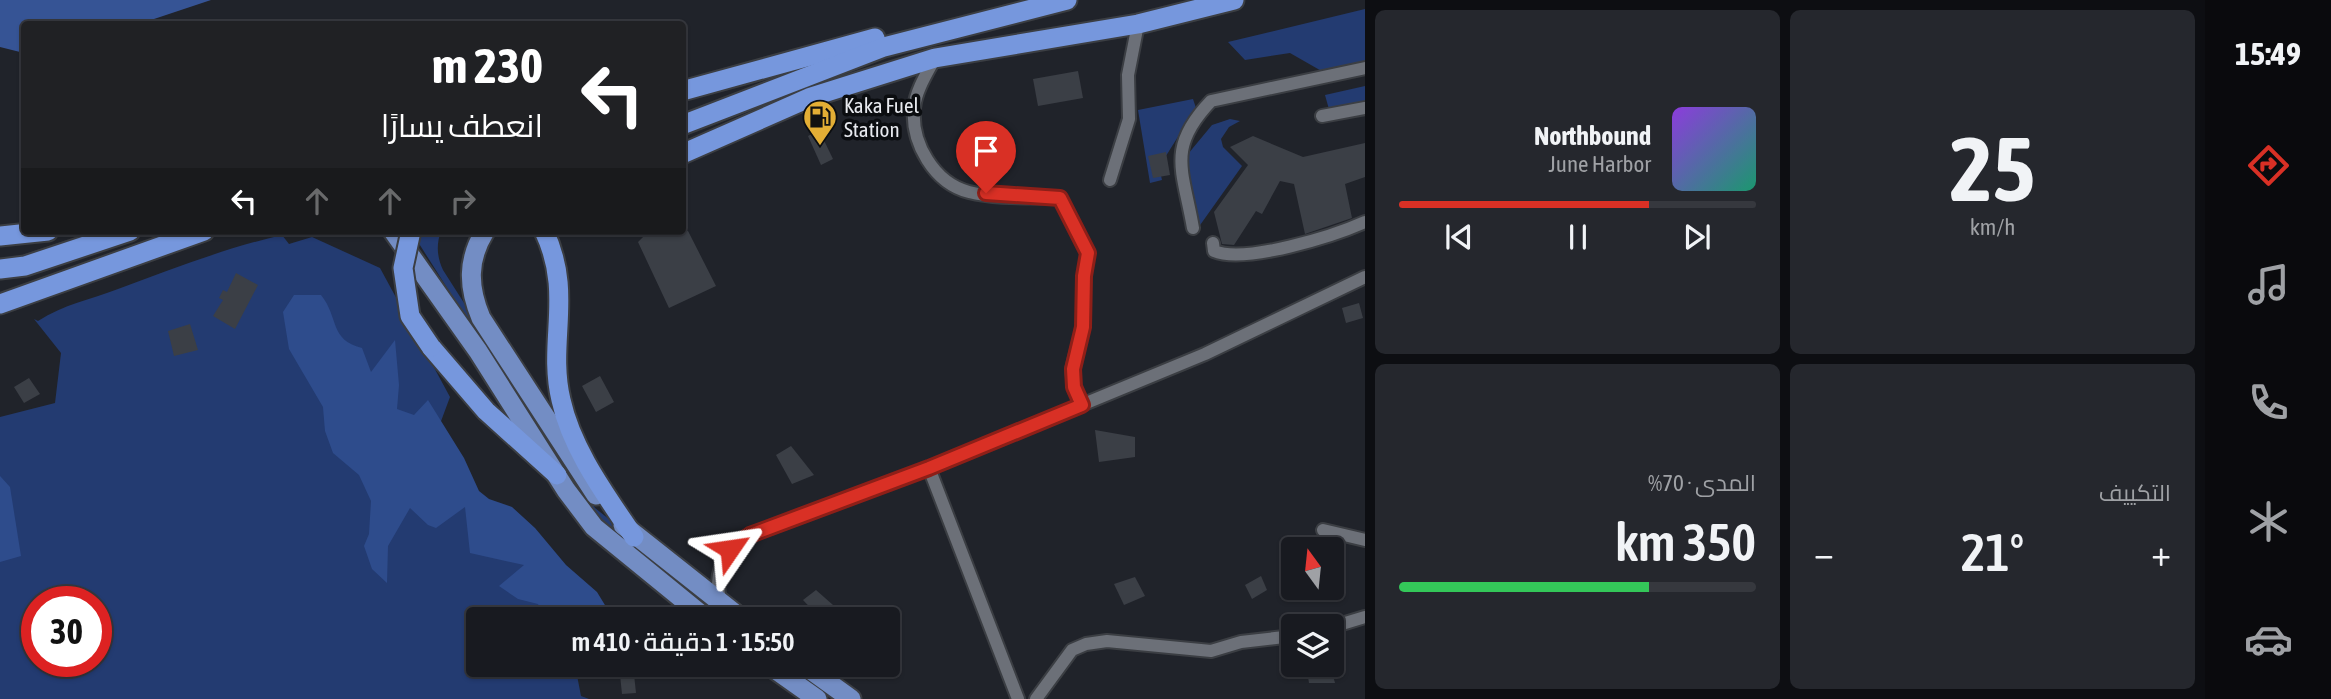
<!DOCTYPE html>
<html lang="ar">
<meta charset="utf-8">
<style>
body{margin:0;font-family:"Asap Condensed",Cairo,sans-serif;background:#25272d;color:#f1f3f6;direction:rtl;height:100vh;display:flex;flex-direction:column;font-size:26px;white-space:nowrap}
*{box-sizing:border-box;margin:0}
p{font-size:23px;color:#9fa1a5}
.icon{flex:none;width:38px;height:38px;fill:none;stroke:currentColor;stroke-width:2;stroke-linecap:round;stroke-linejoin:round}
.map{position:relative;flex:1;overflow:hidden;direction:ltr}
.side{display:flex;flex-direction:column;gap:10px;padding:10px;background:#0d0e12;width:840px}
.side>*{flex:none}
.hud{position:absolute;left:21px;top:21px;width:665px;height:214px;border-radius:7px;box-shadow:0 2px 5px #0004,0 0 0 2px #36383e;direction:rtl;background:#202124;color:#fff;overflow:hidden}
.needle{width:46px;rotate:345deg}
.tools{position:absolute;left:1281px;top:537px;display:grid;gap:14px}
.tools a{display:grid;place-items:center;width:63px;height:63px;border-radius:7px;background:#181a20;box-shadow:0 2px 5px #0004,0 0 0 2px #36383e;font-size:35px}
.speed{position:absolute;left:21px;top:586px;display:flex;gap:14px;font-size:35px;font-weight:700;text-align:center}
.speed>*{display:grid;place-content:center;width:91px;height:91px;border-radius:50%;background:#181a20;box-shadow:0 2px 5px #0004,0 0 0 2px #36383e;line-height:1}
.speed .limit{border:10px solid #d22;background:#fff;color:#111}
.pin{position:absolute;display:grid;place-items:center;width:60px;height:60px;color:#fff;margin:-72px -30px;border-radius:50% 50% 50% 0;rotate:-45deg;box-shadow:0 0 7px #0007}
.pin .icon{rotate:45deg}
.me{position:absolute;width:77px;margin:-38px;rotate:58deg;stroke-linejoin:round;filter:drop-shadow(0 0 5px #0008)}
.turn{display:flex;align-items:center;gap:24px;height:147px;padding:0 28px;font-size:32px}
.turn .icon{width:91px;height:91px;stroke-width:2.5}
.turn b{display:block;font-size:49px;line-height:60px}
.lanes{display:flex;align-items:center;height:66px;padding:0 28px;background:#0003;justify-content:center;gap:35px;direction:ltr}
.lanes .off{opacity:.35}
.big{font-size:52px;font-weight:600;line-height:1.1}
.side .widget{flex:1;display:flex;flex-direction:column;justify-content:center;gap:10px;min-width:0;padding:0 24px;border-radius:10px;background:#25272d}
.side .dial{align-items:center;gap:0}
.dial b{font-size:91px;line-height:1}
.song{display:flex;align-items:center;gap:21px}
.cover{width:84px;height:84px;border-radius:10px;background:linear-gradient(135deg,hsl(270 70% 55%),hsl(160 70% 35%))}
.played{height:7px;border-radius:4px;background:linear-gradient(90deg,#d93025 70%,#36383e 70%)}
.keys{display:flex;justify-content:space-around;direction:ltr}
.heat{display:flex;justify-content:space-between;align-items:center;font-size:38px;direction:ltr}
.charge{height:10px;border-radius:5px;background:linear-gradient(90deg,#34c759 70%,#36383e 0)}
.side .tiles{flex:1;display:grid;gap:10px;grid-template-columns:repeat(2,1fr)}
.trip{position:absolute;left:466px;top:607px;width:434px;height:70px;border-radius:7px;background:#181a20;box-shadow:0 2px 5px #0004,0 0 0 2px #36383e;font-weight:600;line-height:70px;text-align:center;direction:rtl}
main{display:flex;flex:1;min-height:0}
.dock{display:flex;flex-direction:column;width:126px;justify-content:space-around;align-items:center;background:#0a0a0d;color:#9fa1a5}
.dock .icon{width:49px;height:49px}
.dock .active{color:#d93025}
.dock b{font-size:32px;color:#f1f3f6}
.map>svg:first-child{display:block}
</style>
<main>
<nav class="dock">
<b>15:49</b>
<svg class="icon active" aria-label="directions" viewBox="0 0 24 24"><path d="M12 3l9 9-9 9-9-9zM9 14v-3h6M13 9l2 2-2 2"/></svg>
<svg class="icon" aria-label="music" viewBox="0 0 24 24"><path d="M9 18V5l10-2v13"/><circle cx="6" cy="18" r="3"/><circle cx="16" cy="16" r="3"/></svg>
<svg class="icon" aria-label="phone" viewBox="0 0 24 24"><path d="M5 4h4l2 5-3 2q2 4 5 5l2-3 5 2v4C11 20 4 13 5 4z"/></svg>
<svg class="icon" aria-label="climate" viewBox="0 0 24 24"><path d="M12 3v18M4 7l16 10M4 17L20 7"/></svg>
<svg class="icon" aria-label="car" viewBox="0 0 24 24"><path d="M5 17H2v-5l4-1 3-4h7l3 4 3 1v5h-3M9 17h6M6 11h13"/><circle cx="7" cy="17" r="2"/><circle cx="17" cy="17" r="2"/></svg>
</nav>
<section class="side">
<div class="tiles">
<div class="widget dial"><b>25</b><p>km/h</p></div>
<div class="widget">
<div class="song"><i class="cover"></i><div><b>Northbound</b><p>June Harbor</p></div></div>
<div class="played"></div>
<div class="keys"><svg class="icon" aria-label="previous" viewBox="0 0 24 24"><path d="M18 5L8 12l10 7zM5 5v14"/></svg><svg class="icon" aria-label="pause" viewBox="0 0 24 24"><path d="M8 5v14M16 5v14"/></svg><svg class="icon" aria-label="next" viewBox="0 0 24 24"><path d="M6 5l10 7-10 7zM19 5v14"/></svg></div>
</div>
<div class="widget"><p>التكييف</p>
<div class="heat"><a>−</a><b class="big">21°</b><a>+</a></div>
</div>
<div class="widget"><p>المدى · 70%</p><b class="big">350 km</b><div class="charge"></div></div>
</div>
</section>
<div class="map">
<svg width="1365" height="699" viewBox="0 0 1365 699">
<rect width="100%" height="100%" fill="#20232a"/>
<g fill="#233b71" fill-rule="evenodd">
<polygon points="1365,9 1365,69 1332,77 1290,53 1245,60 1228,42"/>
<polygon points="1365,86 1365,113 1332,120 1325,95"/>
<polygon points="1193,99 1196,108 1159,167 1162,180 1150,183 1138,110"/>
<polygon points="1230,119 1240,121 1229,127 1221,139 1223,147 1242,166 1198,228 1183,160 1212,125"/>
<path d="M411,231h30c-5,14 -4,26 2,39l152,238 139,111h-12l-114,-90 -34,-41z"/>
<path d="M282,235l7,9 23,-7 68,31 70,129 -16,43 141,180h-97v45h97l6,31 8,3h-589v-282l55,-14 6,-50 -27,-34 4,2c26,-17 52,-21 80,-32 54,-20 108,-41 164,-54zM37,602h59v60h-59z"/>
</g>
<g fill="#2e4c8c">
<path d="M294,295h27c18,22 8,45 41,53l9,24 24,-32 4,45 -2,24 17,6 14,-15 36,58 15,33 10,8 23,8 23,21 31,37 31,27 14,23 -7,4h-59l-7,-15 -20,-5 -19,-13 25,-21 -54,-12 -5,-46 -29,21 -8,-3 -18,-17 -22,38 -1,37 -15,-14 -8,-23 5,-12 2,-33 -12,-26 -26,-22 -8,-22 -2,-24 -34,-58 -6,-37z"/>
<polygon points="0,476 10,487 21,556 0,562"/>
</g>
<polygon fill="#365495" points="0,0 211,0 139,24 24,24 24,53 0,47"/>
<g fill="#3b3f46">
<polygon points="1078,71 1083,98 1038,106 1033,79"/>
<polygon points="819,130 833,159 821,165 808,136"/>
<polygon points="1253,136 1303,157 1365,143 1365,177 1345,184 1352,218 1305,234 1294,184 1280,181 1262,214 1256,211 1234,245 1222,244 1214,212 1248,165 1230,147"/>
<polygon points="1166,152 1170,175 1153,178 1148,156"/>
<polygon points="645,231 688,231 716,286 669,308 638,242 645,235"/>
<polygon points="236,273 258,285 235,329 213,316 223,300 219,298 223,290 227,292"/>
<polygon points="1359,303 1363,318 1346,323 1342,308"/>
<polygon points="190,324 198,350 174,356 168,331"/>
<polygon points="600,376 614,402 596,412 582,386"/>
<polygon points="29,378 40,394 24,403 14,387"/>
<polygon points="1095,430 1135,437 1135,457 1099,462"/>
<polygon points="791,446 814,475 792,484 776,455"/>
<polygon points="1261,576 1267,590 1252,599 1245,585"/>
<polygon points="1135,577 1145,596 1124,605 1114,584"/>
<polygon points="816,590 833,605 820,618 803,600"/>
<polygon points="619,665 633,665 636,693 622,694"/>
<polygon points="1306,665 1330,665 1335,683 1309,683"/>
</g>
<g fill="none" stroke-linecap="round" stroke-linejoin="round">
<g stroke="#3b3e43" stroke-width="16">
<g id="minor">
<path d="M935,58c-8,15 -19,32 -21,50 -3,35 20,75 55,84 28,7 62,5 91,6l28,55 -4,23 -1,51 -11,42 2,18 8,18"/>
<polyline points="1322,116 1365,108"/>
<polyline points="1110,180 1129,119 1128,75 1138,24"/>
<path d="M1193,228c-10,-58 -27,-80 18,-127l154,-33"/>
<path d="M1213,243l1,8c31,13 120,-15 151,-29"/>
<polyline points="929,468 1018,699"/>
<polyline points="1323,530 1365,540"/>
<path d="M721,602c-8,-25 1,-48 22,-64l186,-70 276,-114 160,-77"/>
<polyline points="1332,627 1365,617"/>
<polyline points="1036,699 1072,650 1086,644 1107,641 1211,651 1241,642 1293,636"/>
</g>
</g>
<g stroke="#3b3e43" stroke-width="23">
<g id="primary">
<polyline points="393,231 478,351 566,490 594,527 708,620"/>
<path d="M485,231c-18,29 -17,56 -4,87l115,177"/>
<polyline points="623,525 743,620"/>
<polyline points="769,665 817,699"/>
<polyline points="804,665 851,699"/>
</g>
</g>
<g stroke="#3b3e43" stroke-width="23">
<g id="trunk">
<polyline points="682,91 875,38"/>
<polyline points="682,125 884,47 1067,0"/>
<polyline points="682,154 811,97 935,58 1138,24 1234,0"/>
<path d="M544,231c30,63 3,110 17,169 11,50 45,95 73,137"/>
<polyline points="0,236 48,231"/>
<polyline points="0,269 25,266 130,231"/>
<polyline points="0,304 204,231"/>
<polyline points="431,347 486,411 557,475"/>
</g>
</g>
<use href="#minor" stroke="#6c7078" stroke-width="12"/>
<use href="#primary" stroke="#738dc4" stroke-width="19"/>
<use href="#trunk" stroke="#7697dd" stroke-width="19"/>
<g stroke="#3b3e43" stroke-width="23" stroke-linecap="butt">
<polyline id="trunk-bridge" points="411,231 403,268 410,316 431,347"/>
</g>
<use href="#trunk-bridge" stroke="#7697dd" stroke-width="19"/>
</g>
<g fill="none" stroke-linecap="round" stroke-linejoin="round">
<g stroke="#8d1f18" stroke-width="18">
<polyline id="route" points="730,549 750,535 929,468 1082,405 1074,387 1073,369 1083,327 1084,276 1088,253 1060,198 986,193"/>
</g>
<use href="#route" stroke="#d93025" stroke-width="12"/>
</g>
<defs>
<g id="fuel-pin" transform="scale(1.75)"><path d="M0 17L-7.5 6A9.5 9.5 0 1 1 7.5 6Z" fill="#e3ae35" stroke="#0b0d10"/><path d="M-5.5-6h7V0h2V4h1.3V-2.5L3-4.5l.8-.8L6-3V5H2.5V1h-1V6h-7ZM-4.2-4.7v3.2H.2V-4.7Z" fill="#111"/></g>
</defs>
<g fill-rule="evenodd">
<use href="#fuel-pin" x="820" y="117"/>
</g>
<g text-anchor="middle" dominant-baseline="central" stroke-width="7" stroke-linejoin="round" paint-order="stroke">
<g font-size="21" fill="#e8eaef" stroke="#0b0d10" text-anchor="start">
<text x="844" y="105">Kaka Fuel<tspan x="844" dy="24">Station</tspan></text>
</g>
</g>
</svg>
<div class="tools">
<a><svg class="needle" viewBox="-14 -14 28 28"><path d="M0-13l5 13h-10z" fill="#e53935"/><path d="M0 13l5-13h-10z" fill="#9fa1a5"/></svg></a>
<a><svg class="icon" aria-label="layers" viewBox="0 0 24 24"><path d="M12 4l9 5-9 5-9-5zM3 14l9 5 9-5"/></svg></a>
</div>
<div class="speed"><div class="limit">30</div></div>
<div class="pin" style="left:986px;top:193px;background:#d93025"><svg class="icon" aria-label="arrive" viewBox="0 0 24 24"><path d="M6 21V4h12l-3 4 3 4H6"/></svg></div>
<svg class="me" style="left:730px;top:549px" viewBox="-20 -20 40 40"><path d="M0-17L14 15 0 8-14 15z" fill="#d93025" stroke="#fff" stroke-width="4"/></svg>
<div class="trip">15:50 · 1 دقيقة · 410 m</div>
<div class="hud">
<div class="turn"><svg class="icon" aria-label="left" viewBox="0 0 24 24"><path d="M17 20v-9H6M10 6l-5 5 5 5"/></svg><div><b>230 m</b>انعطف يسارًا</div></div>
<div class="lanes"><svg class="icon" aria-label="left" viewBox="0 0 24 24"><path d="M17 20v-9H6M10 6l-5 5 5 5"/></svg><svg class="icon off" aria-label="ahead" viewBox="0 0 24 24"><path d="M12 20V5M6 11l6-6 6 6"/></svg><svg class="icon off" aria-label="ahead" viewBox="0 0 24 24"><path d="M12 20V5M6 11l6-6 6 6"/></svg><svg class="icon off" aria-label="right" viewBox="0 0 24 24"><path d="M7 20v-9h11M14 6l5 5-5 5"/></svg></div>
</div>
</div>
</main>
